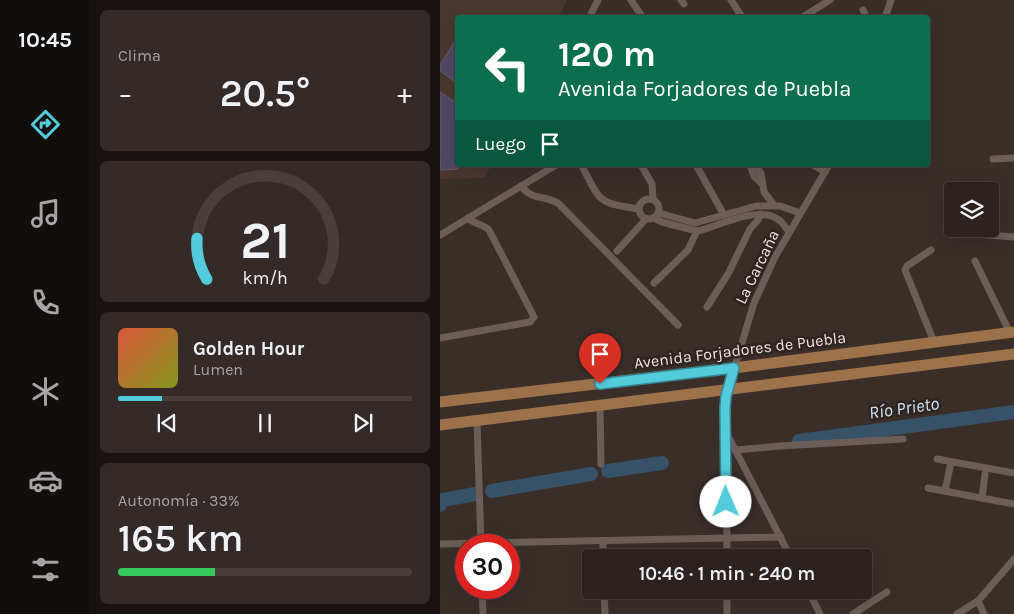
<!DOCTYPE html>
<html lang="es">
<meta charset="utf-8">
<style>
body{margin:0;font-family:Karla,sans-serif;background:#342a28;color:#f1f3f6;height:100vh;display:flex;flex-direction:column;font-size:19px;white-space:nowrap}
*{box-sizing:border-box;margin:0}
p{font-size:16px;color:#a6a4a4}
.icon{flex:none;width:28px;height:28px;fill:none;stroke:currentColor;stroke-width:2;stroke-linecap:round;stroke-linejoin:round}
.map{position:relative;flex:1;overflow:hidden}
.sheet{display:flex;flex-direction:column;gap:10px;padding:10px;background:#181311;width:350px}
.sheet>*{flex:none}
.top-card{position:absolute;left:15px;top:15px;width:475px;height:152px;border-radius:5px;box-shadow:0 5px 20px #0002,0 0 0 1px #483f3d;background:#0b6e4f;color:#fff;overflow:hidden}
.tools{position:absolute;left:504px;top:182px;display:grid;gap:10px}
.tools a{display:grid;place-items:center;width:55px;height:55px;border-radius:5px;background:#2c221f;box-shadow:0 5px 20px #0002,0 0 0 1px #483f3d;font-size:25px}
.speed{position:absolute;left:15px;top:534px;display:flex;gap:10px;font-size:25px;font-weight:700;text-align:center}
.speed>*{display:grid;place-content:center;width:65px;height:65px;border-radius:50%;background:#2c221f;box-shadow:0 5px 20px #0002,0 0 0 1px #483f3d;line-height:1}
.speed .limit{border:8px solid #d22;background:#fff;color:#111}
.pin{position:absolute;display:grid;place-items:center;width:42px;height:42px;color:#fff;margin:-51px -21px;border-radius:50% 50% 50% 0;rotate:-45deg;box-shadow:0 0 5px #0007}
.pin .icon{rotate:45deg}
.me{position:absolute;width:55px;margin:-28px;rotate:359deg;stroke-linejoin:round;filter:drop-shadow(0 0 4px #0008)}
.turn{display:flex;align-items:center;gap:18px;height:105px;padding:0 20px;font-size:22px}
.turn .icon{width:65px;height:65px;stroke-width:2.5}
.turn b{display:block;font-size:35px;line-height:42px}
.then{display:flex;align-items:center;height:48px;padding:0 20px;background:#0003;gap:10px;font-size:19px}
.big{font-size:38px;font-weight:600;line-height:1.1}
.sheet .card{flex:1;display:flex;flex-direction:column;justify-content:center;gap:8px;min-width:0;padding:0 18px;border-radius:8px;background:#342a28}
.sheet .dial{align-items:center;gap:0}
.dial svg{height:130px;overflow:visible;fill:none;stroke:#483f3d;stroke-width:7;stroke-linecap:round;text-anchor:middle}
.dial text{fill:#f1f3f6;stroke:none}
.song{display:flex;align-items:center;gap:15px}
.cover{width:60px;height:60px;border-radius:8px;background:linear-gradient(135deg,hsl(10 70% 55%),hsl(70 70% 35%))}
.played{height:5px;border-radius:2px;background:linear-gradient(90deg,#53cbdb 15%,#483f3d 15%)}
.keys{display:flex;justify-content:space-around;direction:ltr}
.heat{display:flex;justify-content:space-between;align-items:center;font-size:28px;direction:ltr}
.charge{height:8px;border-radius:4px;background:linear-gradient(90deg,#34c759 33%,#483f3d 0)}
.trip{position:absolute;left:142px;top:549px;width:290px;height:50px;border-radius:5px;background:#2c221f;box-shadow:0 5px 20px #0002,0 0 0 1px #483f3d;font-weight:600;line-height:50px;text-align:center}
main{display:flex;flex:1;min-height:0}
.dock{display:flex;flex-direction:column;width:90px;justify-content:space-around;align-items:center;background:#120e0c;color:#a6a4a4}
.dock .icon{width:35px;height:35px}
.dock .active{color:#53cbdb}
.dock b{font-size:22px;color:#f1f3f6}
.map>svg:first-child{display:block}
</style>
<main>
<nav class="dock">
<b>10:45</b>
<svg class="icon active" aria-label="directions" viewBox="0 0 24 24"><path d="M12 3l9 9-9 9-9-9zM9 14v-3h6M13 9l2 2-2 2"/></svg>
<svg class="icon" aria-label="music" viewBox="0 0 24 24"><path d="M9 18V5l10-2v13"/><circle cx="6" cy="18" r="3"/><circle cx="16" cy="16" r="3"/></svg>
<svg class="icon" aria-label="phone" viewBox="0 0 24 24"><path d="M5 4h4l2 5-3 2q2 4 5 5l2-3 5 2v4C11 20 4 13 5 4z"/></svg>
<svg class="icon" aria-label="climate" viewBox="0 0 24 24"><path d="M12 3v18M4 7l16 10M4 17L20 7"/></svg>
<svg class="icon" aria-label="car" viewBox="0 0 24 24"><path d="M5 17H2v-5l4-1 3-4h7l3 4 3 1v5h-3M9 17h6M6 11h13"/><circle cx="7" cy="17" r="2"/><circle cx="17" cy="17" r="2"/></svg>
<svg class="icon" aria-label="filters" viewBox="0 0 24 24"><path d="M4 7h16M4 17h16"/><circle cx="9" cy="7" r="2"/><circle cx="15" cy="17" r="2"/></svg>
</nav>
<section class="sheet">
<div class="card"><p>Clima</p>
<div class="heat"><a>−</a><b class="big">20.5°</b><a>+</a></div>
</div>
<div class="card dial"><svg viewBox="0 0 100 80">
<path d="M14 69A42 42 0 1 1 86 69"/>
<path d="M14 69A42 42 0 0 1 8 44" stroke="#53cbdb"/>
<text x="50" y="56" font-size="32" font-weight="700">21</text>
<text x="50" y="72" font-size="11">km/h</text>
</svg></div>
<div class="card">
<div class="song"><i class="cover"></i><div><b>Golden Hour</b><p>Lumen</p></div></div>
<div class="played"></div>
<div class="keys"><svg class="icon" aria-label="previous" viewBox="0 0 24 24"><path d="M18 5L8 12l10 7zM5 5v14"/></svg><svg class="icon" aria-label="pause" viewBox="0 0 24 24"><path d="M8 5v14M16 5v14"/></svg><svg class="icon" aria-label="next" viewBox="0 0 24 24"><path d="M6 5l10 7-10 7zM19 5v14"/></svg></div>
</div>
<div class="card"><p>Autonomía · 33%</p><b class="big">165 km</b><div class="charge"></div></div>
</section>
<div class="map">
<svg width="574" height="614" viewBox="0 0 574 614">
<rect width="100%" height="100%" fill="#3a2e29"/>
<polygon fill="#493830" points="0,0 127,0 119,17 18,18 18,165 51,165 45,178 0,179"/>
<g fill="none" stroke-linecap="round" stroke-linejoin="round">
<g stroke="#375167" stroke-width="14">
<polyline points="359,441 574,412"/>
<polyline points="168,471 222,463"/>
<polyline points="52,491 151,474"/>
<polyline points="0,505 3,500 35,494"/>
</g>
</g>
<g fill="#504966" stroke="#62606c">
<polygon points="18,36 18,84 0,71 0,65"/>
<polygon points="0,92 18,104 18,169 0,170"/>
</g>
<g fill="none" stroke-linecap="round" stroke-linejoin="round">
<g stroke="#6b5e58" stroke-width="7">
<polyline points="191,0 203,18"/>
<polyline points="241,0 244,4"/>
<polyline points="291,0 302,17"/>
<polyline points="423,10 427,18"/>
<polyline points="149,18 158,0"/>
<polyline points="361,18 390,0"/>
<polyline points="445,18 451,0"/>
<polyline points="553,159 574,158"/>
<polyline points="201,165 212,184 213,199"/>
<polyline points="256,165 284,215"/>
<polyline points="310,165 314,176 322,184"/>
<polyline points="316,165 321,173 324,192 334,205"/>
<polyline points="373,165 385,172"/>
<path d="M143,168c18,35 16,35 56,41"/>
<path d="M81,186c13,16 23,8 38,18l119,121"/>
<circle cx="209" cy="209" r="10"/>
<polyline points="219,213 255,223 316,206 340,206 360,213"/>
<path d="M214,218l8,4 35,9 5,-1c20,-6 59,-25 77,-10 4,3 7,8 10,12"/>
<polyline points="525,233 574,237"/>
<polyline points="0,235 116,165"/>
<polyline points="491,250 467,266 465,270 494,342"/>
<polyline points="177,251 206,219"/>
<polyline points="535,261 570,333"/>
<polyline points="214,283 248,250 257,231"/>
<polyline points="267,307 288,274 310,229 318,220 321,214"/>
<path d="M0,338l90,-16 4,-5 -45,-87c-6,-6 -15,-6 -21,-12"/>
<polyline points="160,405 161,464"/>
<polyline points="37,420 41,545"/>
<polyline points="286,432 351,558"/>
<polyline points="296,450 340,446 463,439"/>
<polyline points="497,459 574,473"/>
<polyline points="488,488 574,504"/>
<polyline points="505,491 511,462"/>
<polyline points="542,498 545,474"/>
<polyline points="163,541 163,558"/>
<polyline points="0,544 341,537"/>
<polyline points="287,558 286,396 314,303 335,257 389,165"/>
<polyline points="42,588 43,614"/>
<polyline points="164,590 165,614"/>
<polyline points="287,590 287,614"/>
<polyline points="368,590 380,614"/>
<polyline points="538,601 544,614"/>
<polyline points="413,614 447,592"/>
<polyline points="517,614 538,601 574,559"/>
</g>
<g stroke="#9d724a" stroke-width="11">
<polyline points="0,402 294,368 574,332"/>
<polyline points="0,425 574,354"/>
</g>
</g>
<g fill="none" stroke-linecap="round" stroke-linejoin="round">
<g stroke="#36848e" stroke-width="12">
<polyline id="route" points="160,384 294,368 286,396 285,408 286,502"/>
</g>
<use href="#route" stroke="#53cbdb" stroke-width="9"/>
</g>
<g text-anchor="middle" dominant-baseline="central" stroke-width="5" stroke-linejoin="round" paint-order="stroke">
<g font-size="16" fill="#ece5e1" stroke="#2f241f">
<text transform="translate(317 267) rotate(-64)">La Carcaña</text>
<text transform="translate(300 350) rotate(-7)">Avenida Forjadores de Puebla</text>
</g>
<g font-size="18" font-style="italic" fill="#d2e5f6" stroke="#2f241f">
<text transform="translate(464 408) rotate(-8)">Río Prieto</text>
</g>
</g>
</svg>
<div class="tools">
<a><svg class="icon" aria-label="layers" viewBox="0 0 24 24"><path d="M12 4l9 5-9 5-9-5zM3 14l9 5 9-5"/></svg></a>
</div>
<div class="speed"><div class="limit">30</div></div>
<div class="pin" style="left:160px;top:384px;background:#d93025"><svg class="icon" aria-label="arrive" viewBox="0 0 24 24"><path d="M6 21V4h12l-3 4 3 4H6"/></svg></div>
<svg class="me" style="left:286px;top:502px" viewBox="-20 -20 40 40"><circle r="19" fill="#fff"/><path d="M0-13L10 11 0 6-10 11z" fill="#53cbdb"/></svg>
<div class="trip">10:46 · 1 min · 240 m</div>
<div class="top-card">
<div class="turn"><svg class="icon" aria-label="left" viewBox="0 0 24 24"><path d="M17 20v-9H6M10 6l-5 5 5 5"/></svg><div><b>120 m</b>Avenida Forjadores de Puebla</div></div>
<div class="then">Luego<svg class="icon" aria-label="arrive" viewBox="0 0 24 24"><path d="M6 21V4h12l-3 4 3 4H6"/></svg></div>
</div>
</div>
</main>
